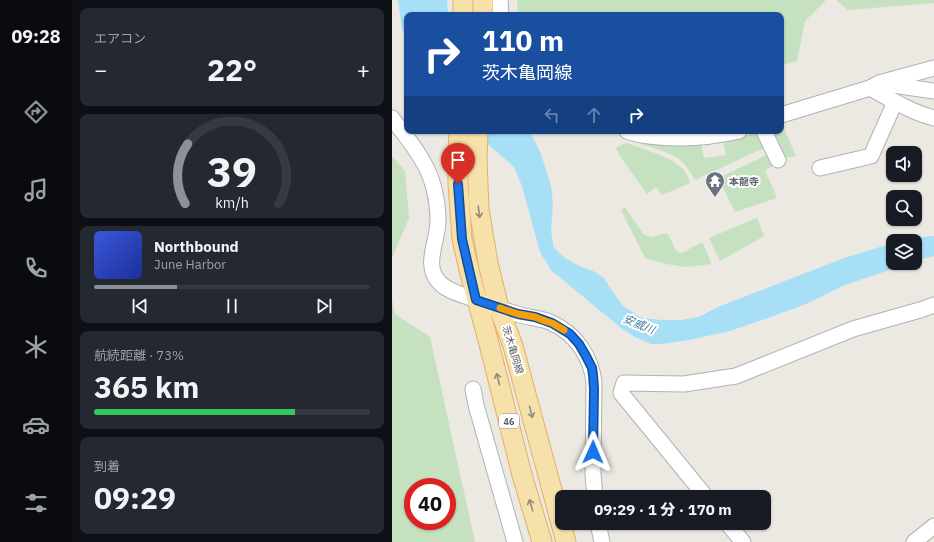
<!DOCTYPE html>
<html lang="ja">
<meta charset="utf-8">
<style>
body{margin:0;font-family:"IBM Plex Sans","Noto Sans JP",sans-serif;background:#242831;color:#f1f3f6;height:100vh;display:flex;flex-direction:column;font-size:15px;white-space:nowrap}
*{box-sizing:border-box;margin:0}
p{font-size:13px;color:#9ea1a6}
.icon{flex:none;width:22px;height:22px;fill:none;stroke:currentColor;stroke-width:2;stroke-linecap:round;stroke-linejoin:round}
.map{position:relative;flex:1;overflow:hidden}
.drawer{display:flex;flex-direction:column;gap:8px;padding:8px;background:#0d0f14;width:320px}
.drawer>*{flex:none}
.banner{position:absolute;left:12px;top:12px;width:380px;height:122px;border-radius:8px;box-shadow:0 1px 3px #0004;background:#1a4fa0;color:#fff;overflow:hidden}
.fabs{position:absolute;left:494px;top:146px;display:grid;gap:8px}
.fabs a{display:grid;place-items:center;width:36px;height:36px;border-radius:8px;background:#171b24;box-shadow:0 1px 3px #0004;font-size:20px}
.speed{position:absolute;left:12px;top:478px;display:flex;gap:8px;font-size:20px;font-weight:700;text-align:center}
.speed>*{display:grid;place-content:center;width:52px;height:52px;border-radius:50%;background:#171b24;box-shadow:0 1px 3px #0004;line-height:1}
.speed .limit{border:6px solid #d22;background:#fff;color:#111}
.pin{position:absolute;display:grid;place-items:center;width:34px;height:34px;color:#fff;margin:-41px -17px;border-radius:50% 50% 50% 0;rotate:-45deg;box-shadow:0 0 4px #0007}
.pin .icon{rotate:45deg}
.me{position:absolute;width:44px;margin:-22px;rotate:1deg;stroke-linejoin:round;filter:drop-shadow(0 0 3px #0008)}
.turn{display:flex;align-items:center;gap:14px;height:84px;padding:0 12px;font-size:18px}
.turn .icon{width:52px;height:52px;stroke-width:2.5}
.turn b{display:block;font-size:28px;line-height:34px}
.lanes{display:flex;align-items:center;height:38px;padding:0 12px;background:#0003;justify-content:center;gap:20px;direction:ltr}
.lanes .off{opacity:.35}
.big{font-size:30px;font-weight:800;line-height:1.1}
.drawer .card{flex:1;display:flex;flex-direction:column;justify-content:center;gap:6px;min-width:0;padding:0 14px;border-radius:8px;background:#242831}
.drawer .dial{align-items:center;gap:0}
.dial svg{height:104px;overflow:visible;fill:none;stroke:#363941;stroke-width:7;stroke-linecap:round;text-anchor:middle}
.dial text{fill:#f1f3f6;stroke:none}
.song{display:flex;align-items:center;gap:12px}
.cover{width:48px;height:48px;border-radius:6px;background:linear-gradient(135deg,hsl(230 70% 55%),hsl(230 70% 35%))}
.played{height:4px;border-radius:2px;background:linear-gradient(90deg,#8c9099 30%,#363941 30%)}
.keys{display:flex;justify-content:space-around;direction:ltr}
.heat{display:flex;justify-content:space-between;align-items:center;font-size:22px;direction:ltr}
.charge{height:6px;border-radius:3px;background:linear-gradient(90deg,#34c759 73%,#363941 0)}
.trip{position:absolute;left:163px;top:490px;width:216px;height:40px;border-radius:8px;background:#171b24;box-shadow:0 1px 3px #0004;font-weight:800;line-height:40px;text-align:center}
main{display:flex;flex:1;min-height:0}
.tabs{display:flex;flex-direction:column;width:72px;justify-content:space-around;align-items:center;background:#090b0e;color:#9ea1a6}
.tabs .icon{width:28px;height:28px}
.tabs .selected{color:#8c9099}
.tabs b{font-size:18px;color:#f1f3f6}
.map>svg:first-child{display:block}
</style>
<main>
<nav class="tabs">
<b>09:28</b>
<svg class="icon selected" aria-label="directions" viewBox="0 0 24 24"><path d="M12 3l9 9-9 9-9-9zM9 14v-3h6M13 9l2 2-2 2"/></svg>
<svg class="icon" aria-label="music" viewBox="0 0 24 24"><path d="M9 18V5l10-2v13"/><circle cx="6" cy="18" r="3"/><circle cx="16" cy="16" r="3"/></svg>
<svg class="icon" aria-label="phone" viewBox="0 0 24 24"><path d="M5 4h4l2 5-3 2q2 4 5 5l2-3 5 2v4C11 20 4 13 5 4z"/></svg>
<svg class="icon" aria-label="climate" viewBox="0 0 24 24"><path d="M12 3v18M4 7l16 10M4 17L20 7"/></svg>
<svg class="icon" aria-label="car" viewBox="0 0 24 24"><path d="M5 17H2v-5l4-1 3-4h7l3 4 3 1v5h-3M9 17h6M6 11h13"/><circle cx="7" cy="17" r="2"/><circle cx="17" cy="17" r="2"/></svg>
<svg class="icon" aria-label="filters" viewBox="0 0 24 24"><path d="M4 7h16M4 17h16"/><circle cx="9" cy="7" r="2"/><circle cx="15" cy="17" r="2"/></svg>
</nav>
<section class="drawer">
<div class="card"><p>エアコン</p>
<div class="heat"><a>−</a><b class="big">22°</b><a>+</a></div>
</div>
<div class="card dial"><svg viewBox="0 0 100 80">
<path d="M14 69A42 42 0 1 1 86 69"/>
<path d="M14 69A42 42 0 0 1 16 23" stroke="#8c9099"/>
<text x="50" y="56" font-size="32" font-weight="700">39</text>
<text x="50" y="72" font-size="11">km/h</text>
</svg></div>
<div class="card">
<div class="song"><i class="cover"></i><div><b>Northbound</b><p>June Harbor</p></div></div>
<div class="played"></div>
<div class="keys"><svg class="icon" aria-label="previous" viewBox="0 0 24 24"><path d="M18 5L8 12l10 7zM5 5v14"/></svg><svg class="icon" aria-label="pause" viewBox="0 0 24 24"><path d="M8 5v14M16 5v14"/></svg><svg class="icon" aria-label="next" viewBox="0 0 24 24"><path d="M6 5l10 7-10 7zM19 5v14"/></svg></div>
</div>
<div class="card"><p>航続距離 · 73%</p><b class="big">365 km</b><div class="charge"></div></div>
<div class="card"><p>到着</p><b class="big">09:29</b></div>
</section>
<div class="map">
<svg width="542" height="542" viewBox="0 0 542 542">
<rect width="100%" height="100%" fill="#ece8e2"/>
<g fill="#c5e1c0" fill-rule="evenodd">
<polygon points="125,0 434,0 413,21 405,61 389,65 389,15 126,15"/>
<polygon points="444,0 542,0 542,3 456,10"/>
<polygon points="389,122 404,156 393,158 388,157 373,131 389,131"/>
<path d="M366,131l10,15 -73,34c-4,-7 -8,-14 -15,-20 -11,-9 -37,-15 -52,-20l1,-2 72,5 3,15 22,-3 -3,-14 21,-4z"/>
<path d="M235,143c13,5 47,15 56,26 3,4 5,9 7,14l-28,12 -6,-8 -9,7 -25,-35 -6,-11 5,-3z"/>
<polygon points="377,154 381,166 373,170 385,198 343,212 326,178"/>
<polygon points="0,156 13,171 17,218 0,258"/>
<polygon points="233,207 252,235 260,237 275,233 285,252 290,253 310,242 316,255 319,264 295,267 274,264 253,258 229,210"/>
<polygon points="365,218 372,236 328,261 317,238"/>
<path d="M0,300l3,14 35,23 45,205h-83zM21,487h34v34h-34z"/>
</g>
<g fill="#a7dff7">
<polygon points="6,0 38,0 40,15 15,15 15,40 10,29"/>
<polygon points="80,131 138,131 149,154 159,186 161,204 159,231 162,248 173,258 189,267 201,271 212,278 219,289 230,305 249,318 270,320 289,320 307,317 326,307 452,258 501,243 501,263 518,263 453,285 414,304 376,318 338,331 297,340 269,344 259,344 243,337 229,328 159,270 148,252 130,186 122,167 104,151"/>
<polygon points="542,236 542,256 523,261 523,241 509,241 520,238"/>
</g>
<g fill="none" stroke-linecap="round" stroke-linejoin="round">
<polyline stroke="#a7dff7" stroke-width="24" points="43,0 44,15"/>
<g stroke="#afb3b6" stroke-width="17">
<g id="minor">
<polyline points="108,0 109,15"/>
<polyline points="494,84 542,91"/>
<polyline points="478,88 487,83 542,68"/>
<path d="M389,115l89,-27c20,11 41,24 64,30"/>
<path d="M0,118c10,14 22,27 30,42 11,17 16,41 16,61 0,20 -15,44 1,61 8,9 21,12 32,16 15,6 30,11 46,16 12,4 24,4 35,9 24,11 39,34 42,59l-1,92 2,23"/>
<path d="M235,131c7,3 15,4 22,5 30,4 60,2 90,-5"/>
<polyline points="372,131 380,148 386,160"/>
<polyline points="428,168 479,156 503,102"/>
<polyline points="81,389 84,405 123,542"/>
<polyline points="314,497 229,393 232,383 292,384 344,376 461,329 528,310 542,305"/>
<polyline points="206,523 210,542"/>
<polyline points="335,523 351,542"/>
<polyline points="522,542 542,526"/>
</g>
</g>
<g stroke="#e4af63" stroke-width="21">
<g id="major">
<polyline points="71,0 71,15"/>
<polyline points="91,0 91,15"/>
<polyline points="67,131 66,151 66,184 70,239 78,274 96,340 130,475 150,542"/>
<polyline points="86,131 85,159 87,209 96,263 107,308 121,346 174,542"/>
</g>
</g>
<use href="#minor" stroke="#fff" stroke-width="15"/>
<use href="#major" stroke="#f7e1ab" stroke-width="19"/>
</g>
<defs><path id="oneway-shaft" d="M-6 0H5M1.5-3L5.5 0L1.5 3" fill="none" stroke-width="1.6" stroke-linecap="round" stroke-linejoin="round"/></defs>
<g stroke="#918c7b">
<use href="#oneway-shaft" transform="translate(87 212) rotate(82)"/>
<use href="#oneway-shaft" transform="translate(106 379) rotate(-104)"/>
<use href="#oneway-shaft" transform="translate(139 412) rotate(75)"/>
<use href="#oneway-shaft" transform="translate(139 505) rotate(-106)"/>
</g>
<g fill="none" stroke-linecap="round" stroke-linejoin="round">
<g stroke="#114b97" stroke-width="10">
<polyline id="route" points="66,184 70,239 84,300 126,314 143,317 160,323 178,334 187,344 194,356 200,368 201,375 202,389 201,452"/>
</g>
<use href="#route" stroke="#1a73e8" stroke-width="7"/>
<polyline stroke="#f59e0b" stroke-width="7" points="108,308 126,314 143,317 153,321 160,323 172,330"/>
</g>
<defs>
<g id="temple-pin" transform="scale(1)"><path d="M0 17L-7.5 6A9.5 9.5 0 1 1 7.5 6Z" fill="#6b7280" stroke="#fff"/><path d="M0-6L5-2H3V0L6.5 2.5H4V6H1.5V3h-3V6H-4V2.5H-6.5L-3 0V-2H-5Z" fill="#fff"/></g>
</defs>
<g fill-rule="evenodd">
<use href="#temple-pin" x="323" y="181"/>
</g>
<g text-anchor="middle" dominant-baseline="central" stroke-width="4" stroke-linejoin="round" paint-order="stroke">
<rect fill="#fff" stroke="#8c8e90" stroke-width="1" x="107" y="414" width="20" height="14" rx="3"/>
<g font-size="9" font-weight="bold" fill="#5a5e61">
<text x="117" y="421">46</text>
</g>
<g font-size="10" font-weight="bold" fill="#5b616d" stroke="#fff" text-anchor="start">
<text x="337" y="181">本龍寺</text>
</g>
<g font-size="10" fill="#5a5e61" stroke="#fff">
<text transform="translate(121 350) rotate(73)">茨木亀岡線</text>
</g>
<g font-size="11" font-style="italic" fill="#437c9e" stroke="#fff">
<text transform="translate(247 324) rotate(22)">安威川</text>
</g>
</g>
</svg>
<div class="fabs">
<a><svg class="icon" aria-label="sound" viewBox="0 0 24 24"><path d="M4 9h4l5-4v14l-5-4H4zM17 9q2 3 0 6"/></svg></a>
<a><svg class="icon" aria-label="search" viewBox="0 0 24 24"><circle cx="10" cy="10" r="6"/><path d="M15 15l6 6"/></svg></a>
<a><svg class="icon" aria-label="layers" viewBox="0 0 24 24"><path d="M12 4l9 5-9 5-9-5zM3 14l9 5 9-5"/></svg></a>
</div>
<div class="speed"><div class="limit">40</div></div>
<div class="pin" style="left:66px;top:184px;background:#d93025"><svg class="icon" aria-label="arrive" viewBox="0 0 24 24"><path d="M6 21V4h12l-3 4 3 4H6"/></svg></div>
<svg class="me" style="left:201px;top:452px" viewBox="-20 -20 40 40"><path d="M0-17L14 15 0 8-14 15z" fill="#1a73e8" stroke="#fff" stroke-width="4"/></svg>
<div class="trip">09:29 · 1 分 · 170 m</div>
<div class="banner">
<div class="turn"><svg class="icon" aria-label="right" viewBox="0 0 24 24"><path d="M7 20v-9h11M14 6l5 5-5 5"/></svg><div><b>110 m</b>茨木亀岡線</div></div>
<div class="lanes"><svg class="icon off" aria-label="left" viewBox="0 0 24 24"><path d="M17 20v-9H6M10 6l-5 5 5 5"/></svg><svg class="icon off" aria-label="ahead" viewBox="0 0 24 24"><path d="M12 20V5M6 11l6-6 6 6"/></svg><svg class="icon" aria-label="right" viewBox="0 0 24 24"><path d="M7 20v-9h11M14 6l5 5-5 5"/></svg></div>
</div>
</div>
</main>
